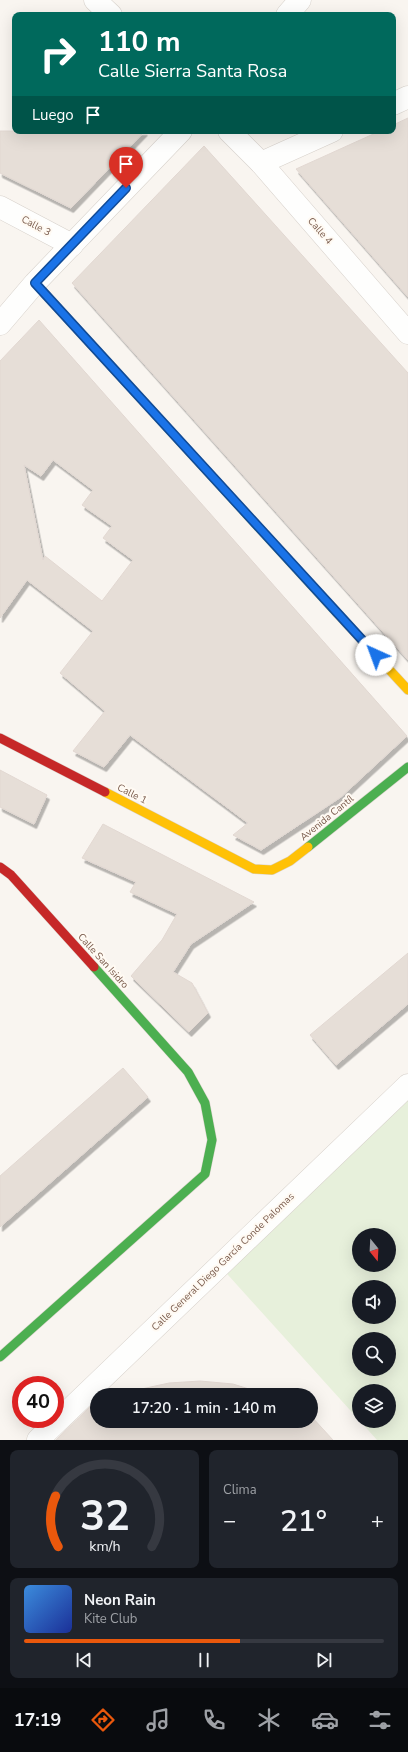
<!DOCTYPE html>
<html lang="es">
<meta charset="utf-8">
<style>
body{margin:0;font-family:"Nunito Sans",sans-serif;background:#20242c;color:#f1f3f6;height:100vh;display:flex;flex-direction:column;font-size:15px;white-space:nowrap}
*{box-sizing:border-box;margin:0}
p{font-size:13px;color:#9ea1a6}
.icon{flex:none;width:22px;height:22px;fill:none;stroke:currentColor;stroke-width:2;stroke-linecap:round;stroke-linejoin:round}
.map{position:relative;height:1440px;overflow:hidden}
.sheet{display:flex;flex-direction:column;gap:10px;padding:10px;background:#0d0f14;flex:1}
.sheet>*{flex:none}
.top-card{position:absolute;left:12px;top:12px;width:384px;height:122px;border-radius:8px;box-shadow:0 4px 16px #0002;background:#00695c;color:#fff;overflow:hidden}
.needle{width:26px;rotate:162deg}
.fabs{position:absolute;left:352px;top:1228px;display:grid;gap:8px}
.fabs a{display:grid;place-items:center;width:44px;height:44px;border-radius:50%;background:#171b24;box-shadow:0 4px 16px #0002;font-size:20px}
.speed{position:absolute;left:12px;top:1376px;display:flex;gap:8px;font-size:20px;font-weight:700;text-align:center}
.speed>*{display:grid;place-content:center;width:52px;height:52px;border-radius:50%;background:#171b24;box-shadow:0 4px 16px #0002;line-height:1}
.speed .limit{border:6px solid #d22;background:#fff;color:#111}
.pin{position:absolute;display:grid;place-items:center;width:34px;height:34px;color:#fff;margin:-41px -17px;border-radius:50% 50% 50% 0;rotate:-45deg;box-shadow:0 0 4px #0007}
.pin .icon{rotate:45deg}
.me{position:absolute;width:44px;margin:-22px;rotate:317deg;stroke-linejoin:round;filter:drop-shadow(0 0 3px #0008)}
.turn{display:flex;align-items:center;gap:14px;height:84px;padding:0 20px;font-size:18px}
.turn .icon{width:52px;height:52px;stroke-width:2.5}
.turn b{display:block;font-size:28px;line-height:34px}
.then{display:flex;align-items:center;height:38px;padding:0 20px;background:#0003;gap:8px;font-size:15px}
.big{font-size:30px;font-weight:600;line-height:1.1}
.sheet .card{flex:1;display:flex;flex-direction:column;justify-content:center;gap:6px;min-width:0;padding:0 14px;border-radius:8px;background:#20242c}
.sheet .dial{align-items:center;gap:0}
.dial svg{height:104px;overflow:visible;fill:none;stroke:#363941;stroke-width:7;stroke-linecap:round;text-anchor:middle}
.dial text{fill:#f1f3f6;stroke:none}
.song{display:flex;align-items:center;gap:12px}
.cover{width:48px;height:48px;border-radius:6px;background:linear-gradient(135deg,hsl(210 70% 55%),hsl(230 70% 35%))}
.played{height:4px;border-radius:2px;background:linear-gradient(90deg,#ea580c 60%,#363941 60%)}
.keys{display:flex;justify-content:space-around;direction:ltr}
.heat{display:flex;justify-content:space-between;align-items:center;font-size:22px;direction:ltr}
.sheet .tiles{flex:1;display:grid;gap:10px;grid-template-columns:1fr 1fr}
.card:last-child{grid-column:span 2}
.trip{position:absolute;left:90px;top:1388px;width:228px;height:40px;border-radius:20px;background:#171b24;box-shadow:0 4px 16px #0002;font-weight:600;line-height:40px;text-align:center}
.dock{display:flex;height:64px;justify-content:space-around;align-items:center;background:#090b0e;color:#9ea1a6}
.dock .icon{width:28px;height:28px}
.dock .on{color:#ea580c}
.dock b{font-size:18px;color:#f1f3f6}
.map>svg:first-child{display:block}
</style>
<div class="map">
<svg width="408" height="1440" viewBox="0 0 408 1440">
<defs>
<filter id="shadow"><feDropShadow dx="2.5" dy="4.5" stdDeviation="0" flood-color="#0004"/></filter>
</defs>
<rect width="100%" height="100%" fill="#f9f5f0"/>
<path fill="#e7f0db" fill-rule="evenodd" d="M408,1099v341h-31l-17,-19h29v-30h-30v29l-140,-155zM359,1235h30v30h-30zM359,1287h30v30h-30zM359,1339h30v30h-30z"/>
<g fill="#e6ded7" stroke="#e2d8d2" fill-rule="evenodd" filter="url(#shadow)">
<polygon points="408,118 408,297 296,169 380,131 393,131 393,125"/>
<polygon points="0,131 145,131 71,208 0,173"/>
<polygon points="204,146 408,373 408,660 72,283"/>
<path d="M39,320l368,416 -66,61 -80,53 -28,-15 15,-12 -118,-88 -26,32 -31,-16 32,-40 -45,-38 33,-42 -66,-51 -27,38v-257zM53,460l40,30 -11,15 30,21 -9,12 30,22 -31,41 -57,-45 -2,4 -19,-95 17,11z"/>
<polygon points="0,770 47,795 34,824 0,807"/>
<polygon points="103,824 254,902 191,944 173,972 192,983 208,1013 189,1032 131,976 162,940 177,914 130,892 136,882 82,858"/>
<polygon points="408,953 408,1004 336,1065 310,1035"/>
<polygon points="123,1068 148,1097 0,1227 0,1176"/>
<polygon points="200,1381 233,1384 268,1395 114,1395 169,1383"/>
<polygon points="97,1403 97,1421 311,1421 311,1416 333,1440 56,1440 92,1405"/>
</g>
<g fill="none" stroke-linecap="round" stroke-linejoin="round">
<g stroke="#d7d1cb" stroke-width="23">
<g id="street">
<polyline points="95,0 111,15"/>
<polyline points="287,15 300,0"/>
<polyline points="393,104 408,97"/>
<polyline points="229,131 261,163 408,333"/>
<polyline points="261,163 332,131"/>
<polyline points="0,207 72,245"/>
<polyline points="0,324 35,283 181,131"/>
<polyline points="38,1440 408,1085"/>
</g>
</g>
<g stroke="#d9d2cb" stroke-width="10">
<g id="fast">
<polyline points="35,283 337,613"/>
<polyline points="308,847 408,767"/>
<polyline points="0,1357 205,1174 212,1140 205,1103 188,1072 94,967"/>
</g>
</g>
<g stroke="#d9d2cb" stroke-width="10">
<g id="slow">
<polyline points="337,613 408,690"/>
<polyline points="105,792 254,869 272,870 290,861 308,847"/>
</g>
</g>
<g stroke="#d9d2cb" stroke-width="10">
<g id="jam">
<polyline points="0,738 105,792"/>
<polyline points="0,867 11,875 94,967"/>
</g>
</g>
<use href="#street" stroke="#fefefd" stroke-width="22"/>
<use href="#fast" stroke="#4caf50" stroke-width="9"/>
<use href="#slow" stroke="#ffc107" stroke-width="9"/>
<use href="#jam" stroke="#c62828" stroke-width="9"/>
</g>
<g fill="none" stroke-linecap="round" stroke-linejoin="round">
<g stroke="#114b97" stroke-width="10">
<polyline id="route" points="126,188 35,283 376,655"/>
</g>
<use href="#route" stroke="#1a73e8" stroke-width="7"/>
</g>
<g text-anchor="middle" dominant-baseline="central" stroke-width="4" stroke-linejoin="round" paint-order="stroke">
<g font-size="10" fill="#7a5c4d" stroke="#fffaf3">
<text transform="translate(36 226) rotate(28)">Calle 3</text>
<text transform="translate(320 231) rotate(49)">Calle 4</text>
<text transform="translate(132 794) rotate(27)">Calle 1</text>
<text transform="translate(327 818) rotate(-39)">Avenida Cantíl</text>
<text transform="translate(103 961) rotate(48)">Calle San Isidro</text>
<text transform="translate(223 1262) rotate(-44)">Calle General Diego García Conde Palomas</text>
</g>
</g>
</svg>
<div class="fabs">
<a><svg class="needle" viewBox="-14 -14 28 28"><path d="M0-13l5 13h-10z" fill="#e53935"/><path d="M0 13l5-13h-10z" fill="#9ea1a6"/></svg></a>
<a><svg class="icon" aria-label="sound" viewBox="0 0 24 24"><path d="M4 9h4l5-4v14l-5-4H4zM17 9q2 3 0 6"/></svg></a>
<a><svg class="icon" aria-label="search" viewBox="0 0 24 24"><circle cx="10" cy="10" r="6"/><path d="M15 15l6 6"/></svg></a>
<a><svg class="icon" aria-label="layers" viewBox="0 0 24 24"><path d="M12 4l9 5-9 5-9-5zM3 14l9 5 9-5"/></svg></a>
</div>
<div class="speed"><div class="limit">40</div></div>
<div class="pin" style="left:126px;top:188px;background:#d93025"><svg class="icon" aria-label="arrive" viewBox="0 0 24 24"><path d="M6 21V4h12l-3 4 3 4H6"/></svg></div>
<svg class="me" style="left:376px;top:655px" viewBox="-20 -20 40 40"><circle r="19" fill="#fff"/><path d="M0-13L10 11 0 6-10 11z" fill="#1a73e8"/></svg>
<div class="trip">17:20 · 1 min · 140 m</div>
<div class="top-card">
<div class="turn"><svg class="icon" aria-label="right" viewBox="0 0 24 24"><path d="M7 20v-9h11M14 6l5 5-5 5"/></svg><div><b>110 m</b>Calle Sierra Santa Rosa</div></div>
<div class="then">Luego<svg class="icon" aria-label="arrive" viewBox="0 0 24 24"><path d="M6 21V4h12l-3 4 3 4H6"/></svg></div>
</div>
</div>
<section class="sheet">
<div class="tiles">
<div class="card dial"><svg viewBox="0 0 100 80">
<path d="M14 69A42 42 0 1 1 86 69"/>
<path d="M14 69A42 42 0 0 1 12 30" stroke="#ea580c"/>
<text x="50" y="56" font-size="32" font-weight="700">32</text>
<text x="50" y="72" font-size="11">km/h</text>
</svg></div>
<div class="card"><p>Clima</p>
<div class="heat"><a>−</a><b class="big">21°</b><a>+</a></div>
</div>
<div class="card">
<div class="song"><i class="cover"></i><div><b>Neon Rain</b><p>Kite Club</p></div></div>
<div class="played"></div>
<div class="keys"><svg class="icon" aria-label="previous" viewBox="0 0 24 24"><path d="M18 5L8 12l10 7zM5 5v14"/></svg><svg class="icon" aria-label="pause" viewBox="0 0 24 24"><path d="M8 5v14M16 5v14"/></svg><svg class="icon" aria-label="next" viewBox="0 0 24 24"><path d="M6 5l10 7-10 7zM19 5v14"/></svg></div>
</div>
</div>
</section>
<nav class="dock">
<b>17:19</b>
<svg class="icon on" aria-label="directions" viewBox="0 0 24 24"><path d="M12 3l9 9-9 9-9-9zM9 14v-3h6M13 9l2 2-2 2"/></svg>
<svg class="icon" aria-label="music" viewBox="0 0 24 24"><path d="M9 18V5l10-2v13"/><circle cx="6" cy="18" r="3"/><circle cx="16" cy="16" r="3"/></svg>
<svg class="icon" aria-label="phone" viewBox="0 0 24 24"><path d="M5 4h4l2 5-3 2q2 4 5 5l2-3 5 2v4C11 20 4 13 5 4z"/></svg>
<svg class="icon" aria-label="climate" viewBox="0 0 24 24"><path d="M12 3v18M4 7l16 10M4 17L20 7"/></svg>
<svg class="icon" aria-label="car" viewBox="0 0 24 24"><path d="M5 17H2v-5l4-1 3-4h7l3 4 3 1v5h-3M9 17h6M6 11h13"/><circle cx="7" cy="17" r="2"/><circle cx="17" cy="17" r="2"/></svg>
<svg class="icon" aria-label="filters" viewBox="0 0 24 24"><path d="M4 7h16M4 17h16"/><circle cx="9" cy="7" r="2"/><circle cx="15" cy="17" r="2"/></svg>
</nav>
